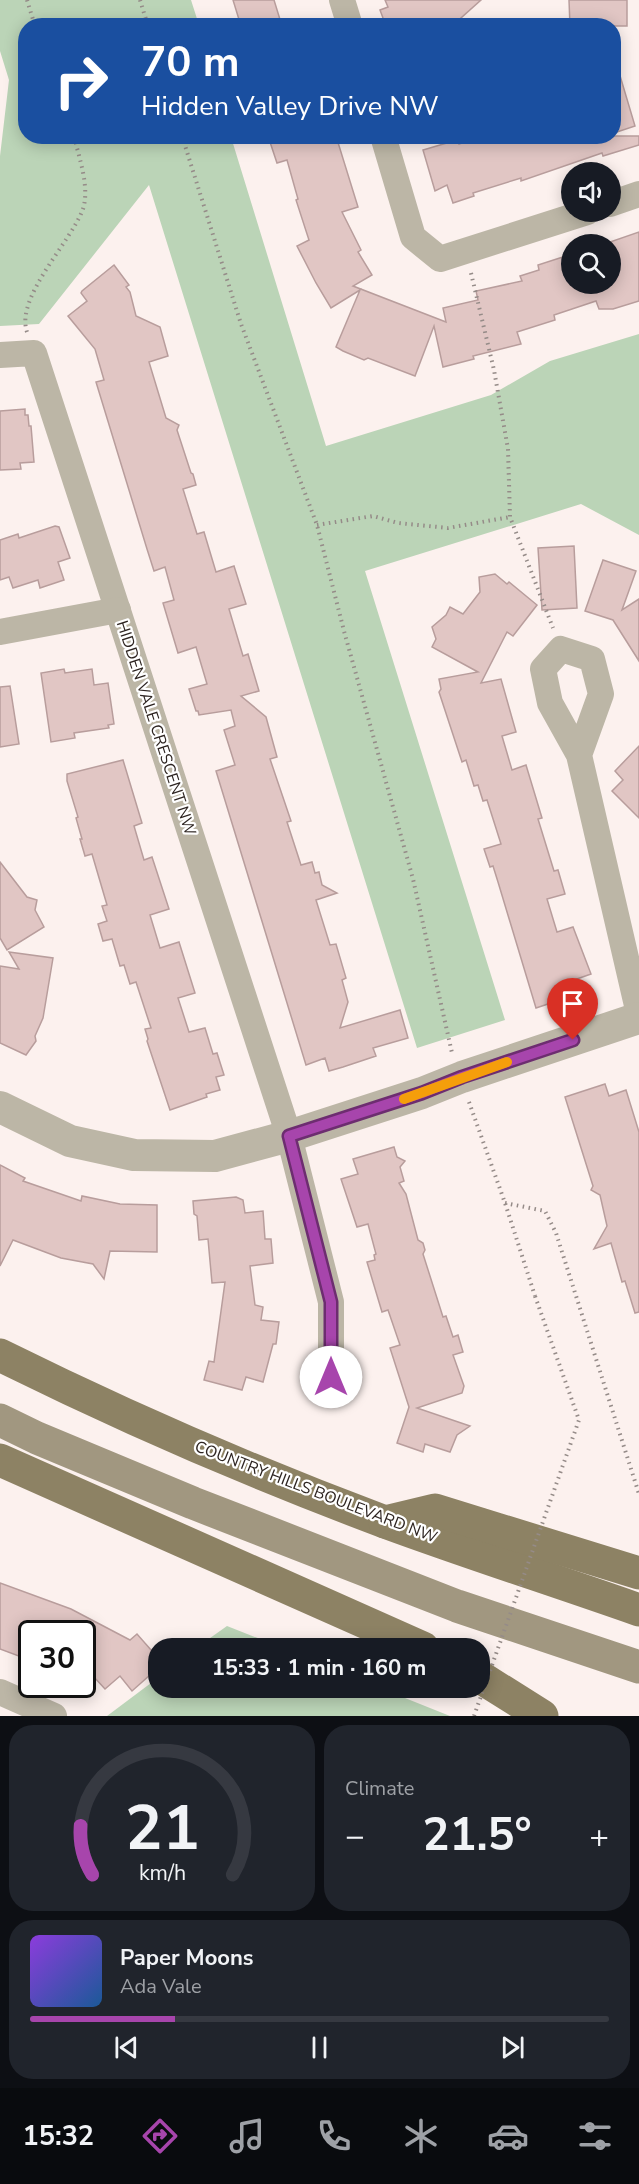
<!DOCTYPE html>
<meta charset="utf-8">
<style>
body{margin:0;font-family:"Nunito Sans",sans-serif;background:#20242c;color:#f1f3f6;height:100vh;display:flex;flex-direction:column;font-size:22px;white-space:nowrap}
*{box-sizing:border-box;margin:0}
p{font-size:20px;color:#9ea1a6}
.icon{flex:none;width:33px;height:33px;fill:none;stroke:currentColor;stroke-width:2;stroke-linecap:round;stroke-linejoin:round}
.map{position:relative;height:1716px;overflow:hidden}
.details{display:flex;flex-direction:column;gap:9px;padding:9px;background:#0d0f14;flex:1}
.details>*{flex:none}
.guide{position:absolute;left:18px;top:18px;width:603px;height:126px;border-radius:24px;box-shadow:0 3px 15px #0003;background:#1a4fa0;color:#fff;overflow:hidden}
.buttons{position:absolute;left:561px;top:162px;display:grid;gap:12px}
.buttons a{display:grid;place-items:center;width:60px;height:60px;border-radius:50%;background:#171b24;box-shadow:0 3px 15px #0003;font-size:30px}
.speed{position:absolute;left:18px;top:1620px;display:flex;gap:12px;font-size:30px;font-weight:700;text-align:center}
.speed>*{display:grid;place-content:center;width:78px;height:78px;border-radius:50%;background:#171b24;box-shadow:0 3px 15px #0003;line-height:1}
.speed .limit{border:3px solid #111;border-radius:9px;background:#fff;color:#111}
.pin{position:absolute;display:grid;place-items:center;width:51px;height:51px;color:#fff;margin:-62px -26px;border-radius:50% 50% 50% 0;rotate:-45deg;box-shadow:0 0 6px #0007}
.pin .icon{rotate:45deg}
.me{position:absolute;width:66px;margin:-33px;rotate:0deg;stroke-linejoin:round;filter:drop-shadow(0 0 4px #0008)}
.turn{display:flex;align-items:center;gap:21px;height:126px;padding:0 24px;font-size:27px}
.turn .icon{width:78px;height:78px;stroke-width:2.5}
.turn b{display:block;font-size:42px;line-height:51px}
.big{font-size:45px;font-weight:700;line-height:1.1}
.details .tile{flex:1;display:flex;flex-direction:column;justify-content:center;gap:9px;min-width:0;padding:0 21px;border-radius:24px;background:#20242c}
.details .dial{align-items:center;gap:0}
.dial svg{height:156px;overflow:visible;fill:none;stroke:#363941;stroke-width:7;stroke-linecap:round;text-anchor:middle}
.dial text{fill:#f1f3f6;stroke:none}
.song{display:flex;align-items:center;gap:18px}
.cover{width:72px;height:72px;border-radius:9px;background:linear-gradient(135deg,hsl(270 70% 55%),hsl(210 70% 35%))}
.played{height:6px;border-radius:3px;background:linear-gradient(90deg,#a745ac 25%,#363941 25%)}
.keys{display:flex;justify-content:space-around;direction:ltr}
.heat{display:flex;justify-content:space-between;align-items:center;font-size:33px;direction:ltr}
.details .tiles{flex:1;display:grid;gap:9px;grid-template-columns:1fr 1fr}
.tile:last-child{grid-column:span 2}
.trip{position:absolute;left:148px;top:1638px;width:342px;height:60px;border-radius:24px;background:#171b24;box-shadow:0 3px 15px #0003;font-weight:700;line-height:60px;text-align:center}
.tab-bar{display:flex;height:96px;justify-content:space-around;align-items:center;background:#090b0e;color:#9ea1a6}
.tab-bar .icon{width:42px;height:42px}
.tab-bar .on{color:#a745ac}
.tab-bar b{font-size:27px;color:#f1f3f6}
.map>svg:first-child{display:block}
</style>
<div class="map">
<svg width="639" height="1716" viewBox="0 0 639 1716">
<rect width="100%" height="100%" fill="#fcf1ee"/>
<g fill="#bbd4b7">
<polygon points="0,0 191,0 199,25 26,26 26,136 231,137 326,446 491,395 550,361 639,334 639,535 581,504 365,571 505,1020 417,1048 149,185 39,324 0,326 0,156 9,80 0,51"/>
<polygon points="227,1626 283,1648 196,1648"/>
<polygon points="159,1677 159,1688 380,1688 450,1716 107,1716"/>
</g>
<g fill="#e1c6c4" stroke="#b89d9c" stroke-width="1.5">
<polygon points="233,0 274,0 282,26 241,26"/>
<polygon points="385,0 481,0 452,26 386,26 380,10 388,7"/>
<polygon points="569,0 627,0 627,26 570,26"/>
<polygon points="618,69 635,126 614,133 614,70"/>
<polygon points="268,136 336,136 358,207 342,212 361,250 358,252 372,275 353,286 446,322 443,308 478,300 476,291 522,281 520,276 539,270 538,265 572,254 572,284 610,284 610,242 639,232 639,301 613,309 599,309 596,301 554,315 555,320 517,332 521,344 473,356 474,359 443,367 434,326 415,376 368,358 364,360 343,351 336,347 360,290 331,308 316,283 297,246 309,240 296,200 298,199 287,160 277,163"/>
<polygon points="483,136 639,136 639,145 603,156 602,153 521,181 521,178 473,193 474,196 453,203 447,185 435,191 423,150 457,140 459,144"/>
<polygon points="114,265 129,285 126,287 130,292 136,316 160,327 168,356 149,362 166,418 179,425 177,430 191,473 193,474 196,485 183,489 197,534 204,532 216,572 234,566 246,604 229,609 243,656 248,654 259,691 241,696 266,717 277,757 270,759 291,821 287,822 301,865 312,862 315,873 319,872 322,885 337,893 316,900 330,945 336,944 346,978 342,980 348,1002 340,1028 400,1010 408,1038 373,1048 376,1056 343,1067 329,1071 325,1058 306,1065 216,771 235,765 224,730 235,726 231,710 199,715 198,711 196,711 189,689 207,684 196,647 178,653 163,603 174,600 165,567 154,571 147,549 96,382 104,380 95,349 68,316 87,301 81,293 82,291"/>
<polygon points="25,409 25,415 28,415 29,426 31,426 34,462 20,463 21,469 0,470 0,411"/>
<polygon points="55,526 59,527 70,558 58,562 64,580 40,588 38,580 13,588 9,577 0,580 0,540 18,534 19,538"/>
<polygon points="574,546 577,608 542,610 538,548"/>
<polygon points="603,560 636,571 622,610 639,599 639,661 613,620 585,611"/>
<polygon points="495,574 507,584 509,582 537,605 513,636 507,632 481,683 501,679 516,732 502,736 512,770 526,765 542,818 538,819 554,871 558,870 565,894 547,899 557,932 573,927 591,974 574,980 578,994 536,1008 498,882 493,866 490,867 484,849 501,844 487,800 483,801 478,785 474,786 466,760 462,762 439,692 441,689 439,679 478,672 432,647 436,639 432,627 446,615 450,607 463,614 480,592 479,577"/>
<polygon points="64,669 65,673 92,669 94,685 108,683 114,724 108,725 109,728 74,733 75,738 51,742 41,673"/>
<polygon points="10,686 19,744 0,747 0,687"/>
<polygon points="639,746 639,818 612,791 623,780 615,771"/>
<polygon points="123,760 142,823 134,826 144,860 152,857 169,909 150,915 160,948 179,942 195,993 178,998 189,1032 205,1028 213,1054 217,1053 224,1075 216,1077 220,1090 206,1094 207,1097 170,1110 147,1041 148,1039 145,1029 151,1028 136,982 130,984 124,965 120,966 112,939 103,941 98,924 107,921 102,906 107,905 92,854 85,856 80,839 82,839 76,818 78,817 67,781 67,774"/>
<polygon points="0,862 27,897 37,900 35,910 44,927 7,950 0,938"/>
<polygon points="9,952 53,958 43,1018 35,1036 36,1041 26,1055 0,1043 0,966 19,969"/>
<polygon points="605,1084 609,1096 626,1090 639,1132 639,1312 635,1313 625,1281 622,1282 611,1243 594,1249 607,1226 600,1195 591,1190 593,1186 565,1097"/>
<polygon points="394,1147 397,1157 405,1161 400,1167 404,1181 399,1183 406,1194 418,1240 423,1243 425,1250 423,1254 443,1317 446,1316 453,1337 458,1335 463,1352 453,1355 464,1386 462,1393 417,1408 470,1426 457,1435 450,1452 425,1444 423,1452 397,1443 409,1407 390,1348 400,1345 388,1310 382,1312 367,1262 375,1260 374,1255 376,1254 368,1224 357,1227 341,1179 358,1174 353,1159"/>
<polygon points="0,1165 25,1178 23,1181 81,1201 82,1196 120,1204 157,1205 157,1252 110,1251 104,1279 93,1264 61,1258 13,1240 0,1266"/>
<polygon points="236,1197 243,1200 245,1213 263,1211 265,1239 271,1239 273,1263 250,1266 255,1305 263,1307 261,1320 279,1322 276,1344 273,1344 263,1382 246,1377 242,1390 204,1380 209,1361 214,1362 225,1282 212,1283 208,1239 199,1240 197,1216 194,1214 193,1201"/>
<polygon points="0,1583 71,1609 130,1640 137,1634 159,1659 159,1667 132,1691 120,1676 105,1689 82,1664 82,1634 32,1634 32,1661 0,1649"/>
</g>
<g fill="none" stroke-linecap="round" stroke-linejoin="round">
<g stroke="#958b88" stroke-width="4" stroke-dasharray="1.5 4.5" stroke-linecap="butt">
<polyline points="27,0 35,26"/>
<polyline points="140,0 148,26"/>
<polyline points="182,136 241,324 317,525 344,631 413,879 452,1053"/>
<polyline points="471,273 494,370 508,449 510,517 553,628"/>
<path d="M27,332c-12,-35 44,-90 56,-123 7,-22 -4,-51 -9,-73"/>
<polyline points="317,525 373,516 398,523 448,528 510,517"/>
<polyline points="469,1102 505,1203 535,1296"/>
<polyline points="505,1203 545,1211 556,1233 639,1494"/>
</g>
<g stroke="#bcb6a6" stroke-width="26">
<polyline points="342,0 350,26"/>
<polyline points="383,136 413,237 440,259 587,212"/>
<polyline points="610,204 639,194"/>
<polyline points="0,355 34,353 289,1136 331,1302 331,1377"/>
<polyline points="0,632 118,610"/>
<polyline points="579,755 601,694 592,659 561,649 543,669 550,703 579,755 639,1014"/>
<polyline points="0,1692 54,1716"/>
</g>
<polyline stroke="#bcb6a6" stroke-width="32" points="0,1107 70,1141 134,1155 215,1156 289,1136 422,1093 462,1077 639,1018"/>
<polyline stroke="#a19780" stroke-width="33" points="0,1420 37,1438 193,1503 457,1606 639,1667"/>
<g stroke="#8d8264" stroke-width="33">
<path d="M0,1355c125,62 254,118 385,167 84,31 169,58 254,88"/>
<polyline points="0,1460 423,1648"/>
<polyline points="385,1522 435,1510 639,1573"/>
<polyline points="480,1677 542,1716"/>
</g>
<polyline stroke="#958b88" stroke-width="4" stroke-dasharray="1.5 4.5" stroke-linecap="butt" points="474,1716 579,1420 535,1296"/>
</g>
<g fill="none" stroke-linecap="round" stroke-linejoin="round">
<g stroke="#6d2d70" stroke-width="15">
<polyline id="route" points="331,1377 331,1302 289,1136 422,1093 462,1077 573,1040"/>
</g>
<use href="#route" stroke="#a745ac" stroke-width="10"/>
<polyline stroke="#f59e0b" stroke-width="10" points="404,1099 507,1062"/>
</g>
<g text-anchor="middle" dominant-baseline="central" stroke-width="4.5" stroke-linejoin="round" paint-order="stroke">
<g font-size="16" fill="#2d2421" stroke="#fff">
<text transform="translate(156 728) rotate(72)">HIDDEN VALE CRESCENT NW</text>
<text transform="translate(316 1492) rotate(21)">COUNTRY HILLS BOULEVARD NW</text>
</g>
</g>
</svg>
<div class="buttons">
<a><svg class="icon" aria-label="sound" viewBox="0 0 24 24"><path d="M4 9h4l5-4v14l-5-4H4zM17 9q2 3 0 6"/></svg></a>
<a><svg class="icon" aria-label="search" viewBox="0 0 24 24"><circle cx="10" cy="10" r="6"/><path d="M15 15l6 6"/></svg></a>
</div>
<div class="speed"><div class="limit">30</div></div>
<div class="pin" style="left:573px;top:1040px;background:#d93025"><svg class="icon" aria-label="arrive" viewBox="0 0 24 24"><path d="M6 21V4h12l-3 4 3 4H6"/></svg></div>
<svg class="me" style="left:331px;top:1377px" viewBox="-20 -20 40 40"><circle r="19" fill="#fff"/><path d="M0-13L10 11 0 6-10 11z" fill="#a745ac"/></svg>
<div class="trip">15:33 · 1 min · 160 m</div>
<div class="guide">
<div class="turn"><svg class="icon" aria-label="right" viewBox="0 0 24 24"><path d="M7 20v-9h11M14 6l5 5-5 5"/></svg><div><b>70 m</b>Hidden Valley Drive NW</div></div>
</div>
</div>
<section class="details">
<div class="tiles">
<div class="tile dial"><svg viewBox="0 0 100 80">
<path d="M14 69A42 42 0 1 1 86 69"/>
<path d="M14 69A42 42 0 0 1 8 44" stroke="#a745ac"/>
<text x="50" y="56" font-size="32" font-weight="700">21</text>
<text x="50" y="72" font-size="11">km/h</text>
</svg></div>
<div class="tile"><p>Climate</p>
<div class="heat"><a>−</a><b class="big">21.5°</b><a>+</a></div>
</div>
<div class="tile">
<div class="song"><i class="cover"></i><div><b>Paper Moons</b><p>Ada Vale</p></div></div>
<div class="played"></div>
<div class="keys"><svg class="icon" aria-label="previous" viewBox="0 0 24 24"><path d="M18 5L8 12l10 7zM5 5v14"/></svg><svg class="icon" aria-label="pause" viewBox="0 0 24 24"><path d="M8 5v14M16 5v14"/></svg><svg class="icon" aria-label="next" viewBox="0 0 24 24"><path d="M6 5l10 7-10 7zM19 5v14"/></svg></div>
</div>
</div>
</section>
<nav class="tab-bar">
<b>15:32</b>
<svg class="icon on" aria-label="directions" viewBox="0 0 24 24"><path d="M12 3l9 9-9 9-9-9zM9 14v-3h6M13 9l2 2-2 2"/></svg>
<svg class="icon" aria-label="music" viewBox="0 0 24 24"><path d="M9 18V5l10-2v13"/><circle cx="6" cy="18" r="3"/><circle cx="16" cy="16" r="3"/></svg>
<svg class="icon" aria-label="phone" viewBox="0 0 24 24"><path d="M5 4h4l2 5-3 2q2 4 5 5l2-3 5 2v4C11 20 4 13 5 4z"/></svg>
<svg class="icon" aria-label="climate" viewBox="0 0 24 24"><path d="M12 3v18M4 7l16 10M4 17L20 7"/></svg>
<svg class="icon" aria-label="car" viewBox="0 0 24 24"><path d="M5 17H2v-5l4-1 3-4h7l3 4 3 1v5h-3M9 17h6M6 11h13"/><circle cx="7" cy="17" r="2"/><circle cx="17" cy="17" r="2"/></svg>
<svg class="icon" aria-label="filters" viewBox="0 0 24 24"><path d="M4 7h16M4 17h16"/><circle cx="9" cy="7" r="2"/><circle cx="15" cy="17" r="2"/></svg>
</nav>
